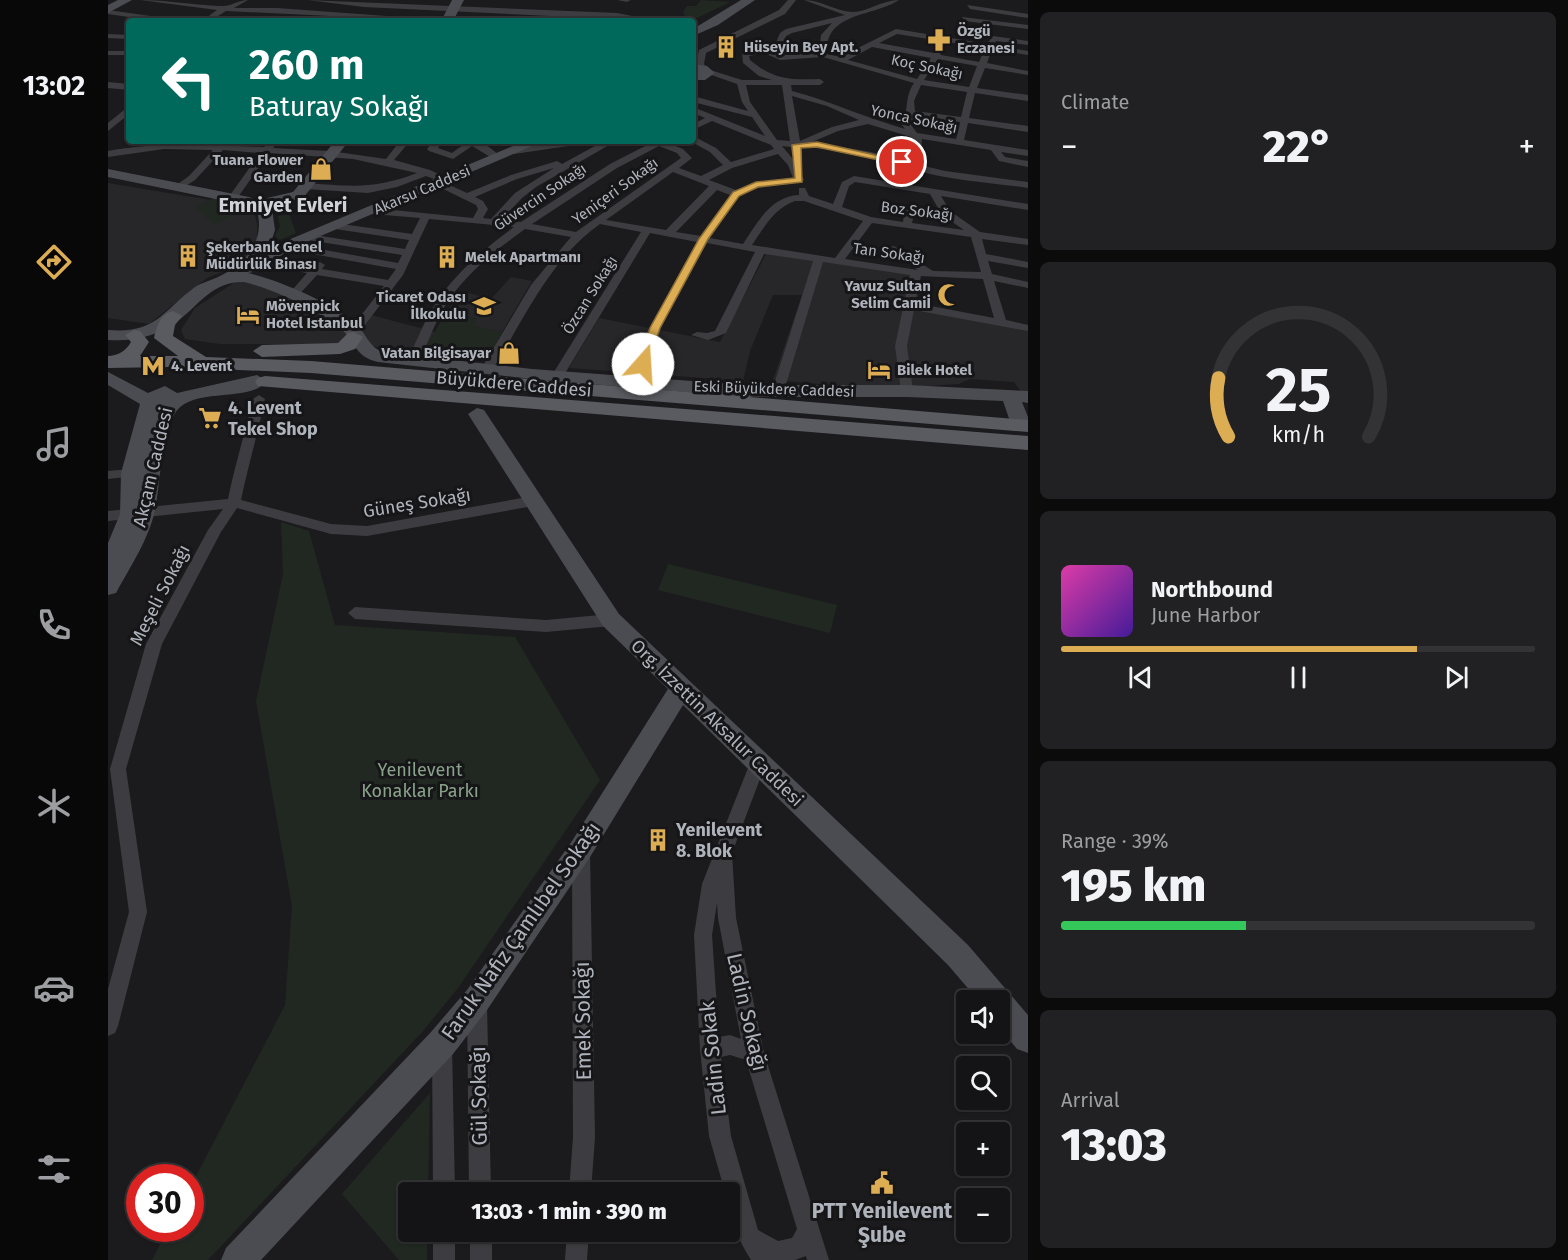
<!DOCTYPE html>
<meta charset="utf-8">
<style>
body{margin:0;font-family:"Fira Sans",sans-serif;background:#212123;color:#f1f3f6;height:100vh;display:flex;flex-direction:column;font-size:22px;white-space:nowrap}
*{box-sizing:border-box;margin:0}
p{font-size:20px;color:#9d9ea1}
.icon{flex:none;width:33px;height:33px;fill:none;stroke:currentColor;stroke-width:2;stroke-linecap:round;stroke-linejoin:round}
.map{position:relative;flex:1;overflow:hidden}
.panel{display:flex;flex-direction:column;gap:12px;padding:12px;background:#0b0b0c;width:540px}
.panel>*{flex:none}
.hud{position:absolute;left:18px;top:18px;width:570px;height:126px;border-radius:6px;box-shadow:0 2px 4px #0004,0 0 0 2px #333335;background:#00695c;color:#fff;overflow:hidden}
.tools{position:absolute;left:848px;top:990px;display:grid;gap:12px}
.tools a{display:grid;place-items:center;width:54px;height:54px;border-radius:6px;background:#141416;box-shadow:0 2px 4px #0004,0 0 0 2px #333335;font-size:30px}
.speed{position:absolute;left:18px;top:1164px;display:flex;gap:12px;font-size:30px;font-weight:700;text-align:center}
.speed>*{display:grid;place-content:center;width:78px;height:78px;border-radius:50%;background:#141416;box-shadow:0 2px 4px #0004,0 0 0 2px #333335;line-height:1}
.speed .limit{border:9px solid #d22;background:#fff;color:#111}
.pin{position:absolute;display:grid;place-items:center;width:51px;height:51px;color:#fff;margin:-26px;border:3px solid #fff;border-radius:50%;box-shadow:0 2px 6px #0007}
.me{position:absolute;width:66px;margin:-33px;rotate:19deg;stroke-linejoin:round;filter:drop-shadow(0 0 4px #0008)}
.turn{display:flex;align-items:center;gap:21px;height:126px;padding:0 24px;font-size:27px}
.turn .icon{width:78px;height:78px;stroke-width:2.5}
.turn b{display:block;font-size:42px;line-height:51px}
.big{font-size:45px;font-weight:800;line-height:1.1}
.panel .card{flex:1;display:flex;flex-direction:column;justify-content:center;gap:9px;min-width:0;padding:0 21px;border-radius:9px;background:#212123}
.panel .dial{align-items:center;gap:0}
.dial svg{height:156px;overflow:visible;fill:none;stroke:#333335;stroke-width:7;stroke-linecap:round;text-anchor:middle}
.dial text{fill:#f1f3f6;stroke:none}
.song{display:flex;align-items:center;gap:18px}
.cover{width:72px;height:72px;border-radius:9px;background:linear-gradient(135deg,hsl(320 70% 55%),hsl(260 70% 35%))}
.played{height:6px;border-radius:3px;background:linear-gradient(90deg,#ddad53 75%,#333335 75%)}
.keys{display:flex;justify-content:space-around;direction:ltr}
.heat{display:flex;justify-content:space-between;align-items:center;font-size:33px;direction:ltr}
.charge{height:9px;border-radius:4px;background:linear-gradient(90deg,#34c759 39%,#333335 0)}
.trip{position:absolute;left:290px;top:1182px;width:342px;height:60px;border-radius:6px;background:#141416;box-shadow:0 2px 4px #0004,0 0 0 2px #333335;font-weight:800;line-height:60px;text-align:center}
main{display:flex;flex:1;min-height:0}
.tabs{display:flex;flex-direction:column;width:108px;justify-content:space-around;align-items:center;background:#080809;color:#9d9ea1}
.tabs .icon{width:42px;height:42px}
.tabs .selected{color:#ddad53}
.tabs b{font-size:27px;color:#f1f3f6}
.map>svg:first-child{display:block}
</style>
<main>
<nav class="tabs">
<b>13:02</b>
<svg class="icon selected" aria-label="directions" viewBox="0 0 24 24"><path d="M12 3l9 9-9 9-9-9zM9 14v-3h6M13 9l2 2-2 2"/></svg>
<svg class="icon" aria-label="music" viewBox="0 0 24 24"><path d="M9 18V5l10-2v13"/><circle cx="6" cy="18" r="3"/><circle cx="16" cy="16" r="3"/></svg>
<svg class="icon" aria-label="phone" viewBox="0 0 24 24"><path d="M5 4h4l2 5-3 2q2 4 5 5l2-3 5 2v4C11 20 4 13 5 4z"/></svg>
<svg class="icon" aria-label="climate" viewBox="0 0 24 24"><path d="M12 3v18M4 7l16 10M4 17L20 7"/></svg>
<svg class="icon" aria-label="car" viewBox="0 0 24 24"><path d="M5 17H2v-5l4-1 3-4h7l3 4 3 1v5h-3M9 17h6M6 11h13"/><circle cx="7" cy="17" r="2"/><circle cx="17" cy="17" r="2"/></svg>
<svg class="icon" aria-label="filters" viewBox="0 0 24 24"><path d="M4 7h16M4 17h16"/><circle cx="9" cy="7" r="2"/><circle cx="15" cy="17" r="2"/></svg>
</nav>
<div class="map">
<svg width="920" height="1260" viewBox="0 0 920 1260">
<rect width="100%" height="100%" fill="#1b1b1d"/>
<g fill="#27272a">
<polygon points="0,183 145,207 149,224 149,246 129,266 99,278 41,324 0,318"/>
<polygon points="658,254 812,275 809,305 920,325 920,393 914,393 906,382 862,379 851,384 771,389 665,380 694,295 665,295 642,351 635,381 461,368 491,318 612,342"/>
<polygon points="147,269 142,275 244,328 263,315 327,332 316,351 236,344 112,344 77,339 73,330 87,308"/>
<polygon points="403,277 424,281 394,332 364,326 369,319 338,313 353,291 383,299"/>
</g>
<g fill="#212822">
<polygon points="593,0 622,2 589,18 578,19 575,12 579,6 588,6"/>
<polygon points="106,198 140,204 142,207 105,225 87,207"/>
<polygon points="181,214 188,233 172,240 167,236 172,226 170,216"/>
<polygon points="338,313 369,319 365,326 394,332 379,359 316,351"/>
<polygon points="173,522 201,531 227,625 407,637 492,780 350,988 315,1031 100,1260 44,1260 60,1229 82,1228 83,1186 177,1005 184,906 148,701 175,574"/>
<polygon points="560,564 729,605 722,633 550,590"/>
<polygon points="322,1093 320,1192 300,1192 300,1232 319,1232 319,1260 291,1260 234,1194"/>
</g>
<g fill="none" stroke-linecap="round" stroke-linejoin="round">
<g fill="#3d3d41" fill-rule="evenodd">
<path d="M32,0c27,0 54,5 81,6 9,1 17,-6 27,-6l-14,8h43l151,11 4,2 -206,-10 -16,10h-8l15,-11z"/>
<polygon points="199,0 509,13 549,21 256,7"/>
<polygon points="509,0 523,0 519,2"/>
<path d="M680,0h8l-11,14 -79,39 -2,11 3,5 35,11h30l-13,-4 -16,-13 -1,-10 33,-8 5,-12 6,-4 59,-14 -41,-15c17,0 31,11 48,12 13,1 30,-12 47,-12 -26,17 -75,12 -72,54l13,3 56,-28 91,15 6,-8 35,5v4l-32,-4 -2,4 34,6v4l-36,-6 -5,14 41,8v4l-43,-7 -8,20 51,7v6l-53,-8 -6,25 59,8v6l-60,-9 -4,17 64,10v6l-27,-4 4,5 23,4v6l-29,-6 -8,-11 -69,-11 -2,26 25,6 83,11v6c-27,-4 -55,-6 -83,-11 -48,-9 -95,-28 -144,-30l1,7 -5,3 -5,-3 -1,-7 -9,-1 15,18 7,16 -2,2 -44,6 -19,8 -29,42 33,6c14,-21 28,-48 56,-49v-7h6l4,8 24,8 9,-22 12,-6 174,28v6l-87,-14 9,15 30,21 48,7v6l-46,-6 4,15 42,8v6l-40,-7 4,13 36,8v6l-34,-7 12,39 22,5v6l-114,-21 -7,36 6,45 -2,3 -4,1 -6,-4 -6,-45 15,-71 -87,-13 -39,129 -6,4 -6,-4 41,-130 -49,-7 -38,79 -18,7 -17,-5 6,-3 10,1 8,-2 40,-79 -48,-9 -46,85 -19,54 -6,4 -4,-1 -2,-3 19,-54 48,-86 -47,-9 -86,142 -2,3h-8l-2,-3 89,-143 -41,-8c-52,37 -76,96 -109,148h-8l-2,-3 50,-84 40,-48 -46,-8c-29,21 -61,46 -80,77 -11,18 -17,37 -26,55l-6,4 -4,-2 -2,-2c9,-18 16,-38 27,-55 19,-31 50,-57 80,-79l-85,-8 -26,56 -45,59 -4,1 -6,-3 36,-46 -67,-11 -21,23 -4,1 -5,-3 20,-23 -50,-9v-4l55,7 8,-5 5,3 -3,4 66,11 8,-11 -111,-20 -5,-3 5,-3 113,20 4,-8 -94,-15 -5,-3 5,-3 97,15 4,-9 -74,-11 -5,-3 5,-3 77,11 8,-16 -47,-4 -5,-3 5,-3 100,10 5,-9 -2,-4 -41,-20 -2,-2 4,-3 -11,-4 -29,11 -29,6 -63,-4 -5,-3 5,-3c47,3 67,7 112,-10l-64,-14 -84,-6 -33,47 -3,1 -5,-3 32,-45 -37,-3 -28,30 -17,11 -5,-3 2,-2 14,-10 24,-26 -49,-1 -56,8v-6c52,-10 103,-6 156,-4l7,-6 5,3 -3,4 57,3 56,8 14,-18h10l-16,19 36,10 17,8 2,2 -4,3 22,10 44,-18 46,-14 5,3 42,-23h12l-80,46 -14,11 -21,22 20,2 89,-58 41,-21 -2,-2h21l-2,2 15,6 9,9 -13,10 22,8 22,-11 -13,-13 -20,-11h3v-5l23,12 15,14 43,-13 -3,-4 -59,-24 -19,9v-6l12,-6 -12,-5v-6l72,29 -13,-19 -59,-15v-6l55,15 -6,-9 -5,-18 -37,-13 -4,-7 3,-14 80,-40zM724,23l-11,12 -2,18 -38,2 -9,-4 9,-2 5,-13 6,-3zM789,34l88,14 -6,14 -38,-7 -3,-4 -4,2 -55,-10zM764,47l59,11 -14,21 -69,-19zM656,53l16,7 43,-3 91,26c-10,14 -5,28 -12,42l3,4c-39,-11 -75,-28 -113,-38l-1,-6h29l4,-3 -4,-3c-30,1 -46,1 -70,-19l-1,-4zM830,59l39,7 -8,21 -45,-7zM638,85h36l8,56 -13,-1 -27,-38zM813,85l46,7 -6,25 -46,-6 -1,-10zM684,96l35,10 32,14 -27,7 -32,14zM807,116l45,6 -4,17 -39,-6 -6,-8zM760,124l43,13 2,2 -2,23 -40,-10 -59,-10 26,-11zM551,146l18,7 4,5 -105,74 -44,-8 85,-56zM670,154l10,11 5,13 -37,4 -20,8 -27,-10 23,-12zM446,168l-39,25 -24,26 -8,-1 5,-9 -5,-8 -8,-4 42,-18zM565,172l36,14 -43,44 -60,-10zM747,182l75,12 12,21 22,15 -52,-7 2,-8 -9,-8 -5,3 4,5 -1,7 -32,-5 -29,-10 7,-21zM609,190l13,5 -29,41 -25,-4zM687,201h9l59,20 -28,37 -83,-13c12,-17 22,-37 43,-44zM764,223l99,14 10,35 -48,-1 -39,-25 -4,1v4l28,19 -73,-11zM813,276l62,3 11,39 -79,-15z"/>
<polygon points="859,5 920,14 920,18 862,9"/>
<polygon points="0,10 64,19 68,21 48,21 0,14"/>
<polygon points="854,17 920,25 920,29 857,21"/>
<polygon points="0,34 21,35 21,39 0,38"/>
<rect x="0" y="51" width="21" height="4"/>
<polygon points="0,82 21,84 21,90 0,88"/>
<polygon points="21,106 21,114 0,131 0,123"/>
<path d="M325,141h10l-5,7 14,5c20,-16 28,-15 48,3l-8,2 -20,-12 -19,13 -24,-8 -2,-2z"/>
<polygon points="455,141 479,141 474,144 406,154 401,151 406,148"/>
<path d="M151,395l6,4c-7,34 -17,67 -24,101l90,24 36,2 166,-30 7,5 -7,5 -166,30 -36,-2 -94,-26 -16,24 -59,112 -36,125 21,143 -29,114 -3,7 -7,3v-47l21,-77 -19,-143 36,-125 62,-114 15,-21 -115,12v-10l120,-12c7,-34 17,-66 25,-100z"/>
<polygon points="23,469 28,470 30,473 28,476 0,479 0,471"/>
<polygon points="247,607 438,620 503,614 510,620 503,626 438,632 247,619 240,613"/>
<path d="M650,756l6,2 2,5 -34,90 4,65 28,135 65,207h-22l-1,-4 -11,4h-44c-13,-20 -22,-43 -22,-68h-4l-16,-56 -9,-87 -6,-114 8,-51 48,-121 2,-5zM609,903l1,15 23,121 -11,-4 -11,2 -7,-102zM622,1055l16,5 51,169 -5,9 -14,3 -20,-11 -27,-94 -10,-79z"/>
<polygon points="473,843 479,845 482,851 487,1137 483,1192 461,1192 465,1137 464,851 467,845"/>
<polygon points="369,994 376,997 379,1004 383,1192 361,1192 359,1004 362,997"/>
<polygon points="334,1036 341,1039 344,1046 347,1192 325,1192 324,1046 327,1039"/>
<rect x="325" y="1232" width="22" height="28"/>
<rect x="362" y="1232" width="22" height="28"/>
<polygon points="459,1232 481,1232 479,1260 457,1260"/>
</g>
<g fill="#4b4c51" fill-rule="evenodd">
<polygon points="10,0 24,0 0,13 0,5"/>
<polygon points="344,0 356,0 345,21 333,21"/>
<polygon points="633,0 647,0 610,25 585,36 585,29"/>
<polygon points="585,64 599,66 607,73 597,80 585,80 585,72 592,73 585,72"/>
<path d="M227,141h14l-46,57 -26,6 -5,5 3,21 -6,18 256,-107h19l-254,108 -29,21 -13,3c31,7 81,29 106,49 12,10 13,23 28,30l150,17 213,16h162l121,6v12l-6,-1 6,15v13h-15l-10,-29 -96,-4h-162l-213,-18 -154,-17c-25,-6 -21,-20 -37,-33 -25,-20 -65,-39 -97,-47 -31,-1 -44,22 -66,39 -20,15 -45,21 -70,19v-10c49,4 54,-19 87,-43 8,-5 17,-7 25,-11 27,-13 45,-35 37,-66l-12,-5 -137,-28v-8l141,28 13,5 5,-4 26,-6z"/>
<path d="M0,372l40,21 17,-7 12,7 80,-18 9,6c-15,23 -77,4 -92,34 -14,28 -13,65 -19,95 -6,29 -25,57 -39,83l-8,2v-52l12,-29 1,-41 19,-69 -32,-19z"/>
<polygon points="369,408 376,410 511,614 860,945 920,1015 920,1053 909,1049 891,1027 891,1000 870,1000 840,965 575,705 482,857 379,1010 345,1054 153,1260 113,1260 118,1248 323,1032 359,990 464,841 560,689 495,626 360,414"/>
</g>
<g fill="#595b60" fill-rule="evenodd">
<path d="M65,311l9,5 -7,9 -2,11 33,21 105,4 717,59v12l-717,-59 -141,-6 -62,1v-12c9,0 18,-5 23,-14l-6,-7 9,-5 6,1 9,11 -9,14h38l-24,-18c3,-12 6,-24 19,-27z"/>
<polygon points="246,332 255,337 247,349 232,354 154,357 145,351 154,345 230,343 240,333"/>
<polygon points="157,376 920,436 920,450 150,386 147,382 150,378"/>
</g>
</g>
<polygon fill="#ddad53" stroke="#907036" stroke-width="1.5" points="709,142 798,162 794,165 709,147 693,148 694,182 650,187 631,196 600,239 552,328 540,364 531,367 529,364 542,328 591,239 625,192 648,182 687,178 684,145"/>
<defs>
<g id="pharmacy-bare" transform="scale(1.8)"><path d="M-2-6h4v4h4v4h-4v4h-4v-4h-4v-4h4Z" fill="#ddad53" stroke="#161618" stroke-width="2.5" paint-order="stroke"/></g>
<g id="building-bare" transform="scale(1.8)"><path d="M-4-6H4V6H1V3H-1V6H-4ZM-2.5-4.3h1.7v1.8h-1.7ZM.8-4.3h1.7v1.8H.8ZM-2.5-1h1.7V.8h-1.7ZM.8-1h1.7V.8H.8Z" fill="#ddad53" stroke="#161618" stroke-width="2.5" paint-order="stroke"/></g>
<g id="shop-bare" transform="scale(1.8)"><path d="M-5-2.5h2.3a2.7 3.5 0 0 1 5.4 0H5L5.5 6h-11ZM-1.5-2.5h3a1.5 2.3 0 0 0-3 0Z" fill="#ddad53" stroke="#161618" stroke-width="2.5" paint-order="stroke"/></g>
<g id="mosque-bare" transform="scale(1.8)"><path d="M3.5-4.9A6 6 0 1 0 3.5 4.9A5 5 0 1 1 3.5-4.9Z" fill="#ddad53" stroke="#161618" stroke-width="2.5" paint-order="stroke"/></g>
<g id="school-bare" transform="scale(1.8)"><path d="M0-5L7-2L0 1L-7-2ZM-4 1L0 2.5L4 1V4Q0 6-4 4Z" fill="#ddad53" stroke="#161618" stroke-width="2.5" paint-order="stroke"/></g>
<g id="hotel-bare" transform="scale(1.8)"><path d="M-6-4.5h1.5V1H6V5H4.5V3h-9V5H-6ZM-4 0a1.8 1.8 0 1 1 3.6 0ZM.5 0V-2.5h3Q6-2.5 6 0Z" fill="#ddad53" stroke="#161618" stroke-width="2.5" paint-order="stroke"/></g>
<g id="metro-bare" transform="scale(1.8)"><path d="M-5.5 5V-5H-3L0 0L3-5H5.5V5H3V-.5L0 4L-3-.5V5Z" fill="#ddad53" stroke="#161618" stroke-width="2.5" paint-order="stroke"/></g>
<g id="supermarket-bare" transform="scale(1.8)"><path d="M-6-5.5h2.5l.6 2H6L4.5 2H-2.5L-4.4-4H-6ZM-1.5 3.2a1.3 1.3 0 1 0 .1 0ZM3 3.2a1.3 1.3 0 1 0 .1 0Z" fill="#ddad53" stroke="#161618" stroke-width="2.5" paint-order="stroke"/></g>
<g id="civic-bare" transform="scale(1.8)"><path d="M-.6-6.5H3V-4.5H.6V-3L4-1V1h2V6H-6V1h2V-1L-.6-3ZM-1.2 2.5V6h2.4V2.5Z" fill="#ddad53" stroke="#161618" stroke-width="2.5" paint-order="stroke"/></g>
</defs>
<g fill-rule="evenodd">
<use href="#pharmacy-bare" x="831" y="40"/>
<use href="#building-bare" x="618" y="47"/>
<use href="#shop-bare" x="213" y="169"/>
<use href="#building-bare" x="80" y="256"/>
<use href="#building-bare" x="339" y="257"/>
<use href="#mosque-bare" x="841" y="295"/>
<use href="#school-bare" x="376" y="306"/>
<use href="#hotel-bare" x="140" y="315"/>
<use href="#shop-bare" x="401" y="353"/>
<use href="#metro-bare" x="45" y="366"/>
<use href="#hotel-bare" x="771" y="370"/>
<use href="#supermarket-bare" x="102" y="418"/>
<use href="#building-bare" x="550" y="840"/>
<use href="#civic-bare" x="774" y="1183"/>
</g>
<g text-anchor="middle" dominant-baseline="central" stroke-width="6" stroke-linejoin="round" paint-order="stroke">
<g font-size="15" font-weight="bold" fill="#afb3bb" stroke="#161618" text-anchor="start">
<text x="849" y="31">Özgü<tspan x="849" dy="17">Eczanesi</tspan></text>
<text x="636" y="47">Hüseyin Bey Apt.</text>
<text x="195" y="160" text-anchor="end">Tuana Flower<tspan x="195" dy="17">Garden</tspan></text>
<text x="98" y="247">Şekerbank Genel<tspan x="98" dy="17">Müdürlük Binası</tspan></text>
<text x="357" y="257">Melek Apartmanı</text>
<text x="823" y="286" text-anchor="end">Yavuz Sultan<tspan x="823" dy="17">Selim Camiİ</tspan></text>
<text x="358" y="297" text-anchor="end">Ticaret Odası<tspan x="358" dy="17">İlkokulu</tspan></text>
<text x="158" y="306">Mövenpick<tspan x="158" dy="17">Hotel Istanbul</tspan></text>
<text x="383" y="353" text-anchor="end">Vatan Bilgisayar</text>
<text x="63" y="366">4. Levent</text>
<text x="789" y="370">Bilek Hotel</text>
</g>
<g font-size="15" fill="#afb3bb" stroke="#161618">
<text transform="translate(819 67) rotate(12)">Koç Sokağı</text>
<text transform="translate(806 119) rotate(12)">Yonca Sokağı</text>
<text transform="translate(314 190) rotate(-23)">Akarsu Caddesi</text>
<text transform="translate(507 191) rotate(-36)">Yeniçeri Sokağı</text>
<text transform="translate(432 197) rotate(-34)">Güvercin Sokağı</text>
<text transform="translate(809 211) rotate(7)">Boz Sokağı</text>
<text transform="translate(781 253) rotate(8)">Tan Sokağı</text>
<text transform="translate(482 295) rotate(-58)">Özcan Sokağı</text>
<text transform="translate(666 389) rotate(2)">Eski Büyükdere Caddesi</text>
</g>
<g font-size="18" fill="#afb3bb" stroke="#161618">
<text transform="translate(406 384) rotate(5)">Büyükdere Caddesi</text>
<text transform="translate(45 467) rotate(-77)">Akçam Caddesi</text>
<text transform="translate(309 503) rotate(-9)">Güneş Sokağı</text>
<text transform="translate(52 595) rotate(-63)">Meşeli Sokağı</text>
<text transform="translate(609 723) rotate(44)">Org. İzzettin Aksalur Caddesi</text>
</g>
<g font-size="18" font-weight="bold" fill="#afb3bb" stroke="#161618" text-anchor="start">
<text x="120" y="408">4. Levent<tspan x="120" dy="21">Tekel Shop</tspan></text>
<text x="568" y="830">Yenilevent<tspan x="568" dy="21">8. Blok</tspan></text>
</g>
<g font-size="18" fill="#89a38a" stroke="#161618">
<text x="312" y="770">Yenilevent<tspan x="312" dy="21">Konaklar Parkı</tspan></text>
</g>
<g font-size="20" font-weight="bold" fill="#d0d2d7" stroke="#161618">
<text x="175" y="205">Emniyet Evleri</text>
</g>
<g font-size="21" fill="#afb3bb" stroke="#161618">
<text transform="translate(413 931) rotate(-55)">Faruk Nafiz Çamlıbel Sokağı</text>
<text transform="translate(639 1012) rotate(77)">Ladin Sokağı</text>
<text transform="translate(475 1021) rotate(-91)">Emek Sokağı</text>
<text transform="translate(605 1058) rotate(-96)">Ladin Sokak</text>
<text transform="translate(371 1096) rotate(-91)">Gül Sokağı</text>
</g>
<g font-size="21" font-weight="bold" fill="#afb3bb" stroke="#161618">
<text x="774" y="1211">PTT Yenilevent<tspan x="774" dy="24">Şube</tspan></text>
</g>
</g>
</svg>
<div class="tools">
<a><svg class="icon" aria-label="sound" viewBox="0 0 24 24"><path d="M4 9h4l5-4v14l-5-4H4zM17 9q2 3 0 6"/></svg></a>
<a><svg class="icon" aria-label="search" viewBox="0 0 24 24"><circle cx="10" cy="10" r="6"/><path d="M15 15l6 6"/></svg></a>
<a>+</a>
<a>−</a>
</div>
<div class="speed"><div class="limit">30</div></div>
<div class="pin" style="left:794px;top:162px;background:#d93025"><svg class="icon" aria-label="arrive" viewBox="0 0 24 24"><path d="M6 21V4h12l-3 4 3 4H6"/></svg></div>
<svg class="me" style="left:535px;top:364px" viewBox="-20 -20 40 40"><circle r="19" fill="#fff"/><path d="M0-13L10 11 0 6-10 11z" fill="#ddad53"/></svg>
<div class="trip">13:03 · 1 min · 390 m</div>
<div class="hud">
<div class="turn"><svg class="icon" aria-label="left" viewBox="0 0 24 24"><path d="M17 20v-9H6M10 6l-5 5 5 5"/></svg><div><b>260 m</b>Baturay Sokağı</div></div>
</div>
</div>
<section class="panel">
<div class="card"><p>Climate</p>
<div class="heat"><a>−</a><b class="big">22°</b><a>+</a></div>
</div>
<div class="card dial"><svg viewBox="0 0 100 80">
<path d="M14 69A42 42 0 1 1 86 69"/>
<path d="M14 69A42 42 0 0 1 9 39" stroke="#ddad53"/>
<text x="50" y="56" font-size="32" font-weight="700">25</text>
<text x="50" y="72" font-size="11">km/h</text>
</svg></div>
<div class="card">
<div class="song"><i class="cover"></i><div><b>Northbound</b><p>June Harbor</p></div></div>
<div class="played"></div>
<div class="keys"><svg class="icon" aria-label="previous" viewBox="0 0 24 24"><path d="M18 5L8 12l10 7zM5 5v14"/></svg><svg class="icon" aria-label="pause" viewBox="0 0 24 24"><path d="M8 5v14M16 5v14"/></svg><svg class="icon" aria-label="next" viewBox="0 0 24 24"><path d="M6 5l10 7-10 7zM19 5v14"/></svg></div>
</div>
<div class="card"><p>Range · 39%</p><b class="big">195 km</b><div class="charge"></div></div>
<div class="card"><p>Arrival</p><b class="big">13:03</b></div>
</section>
</main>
